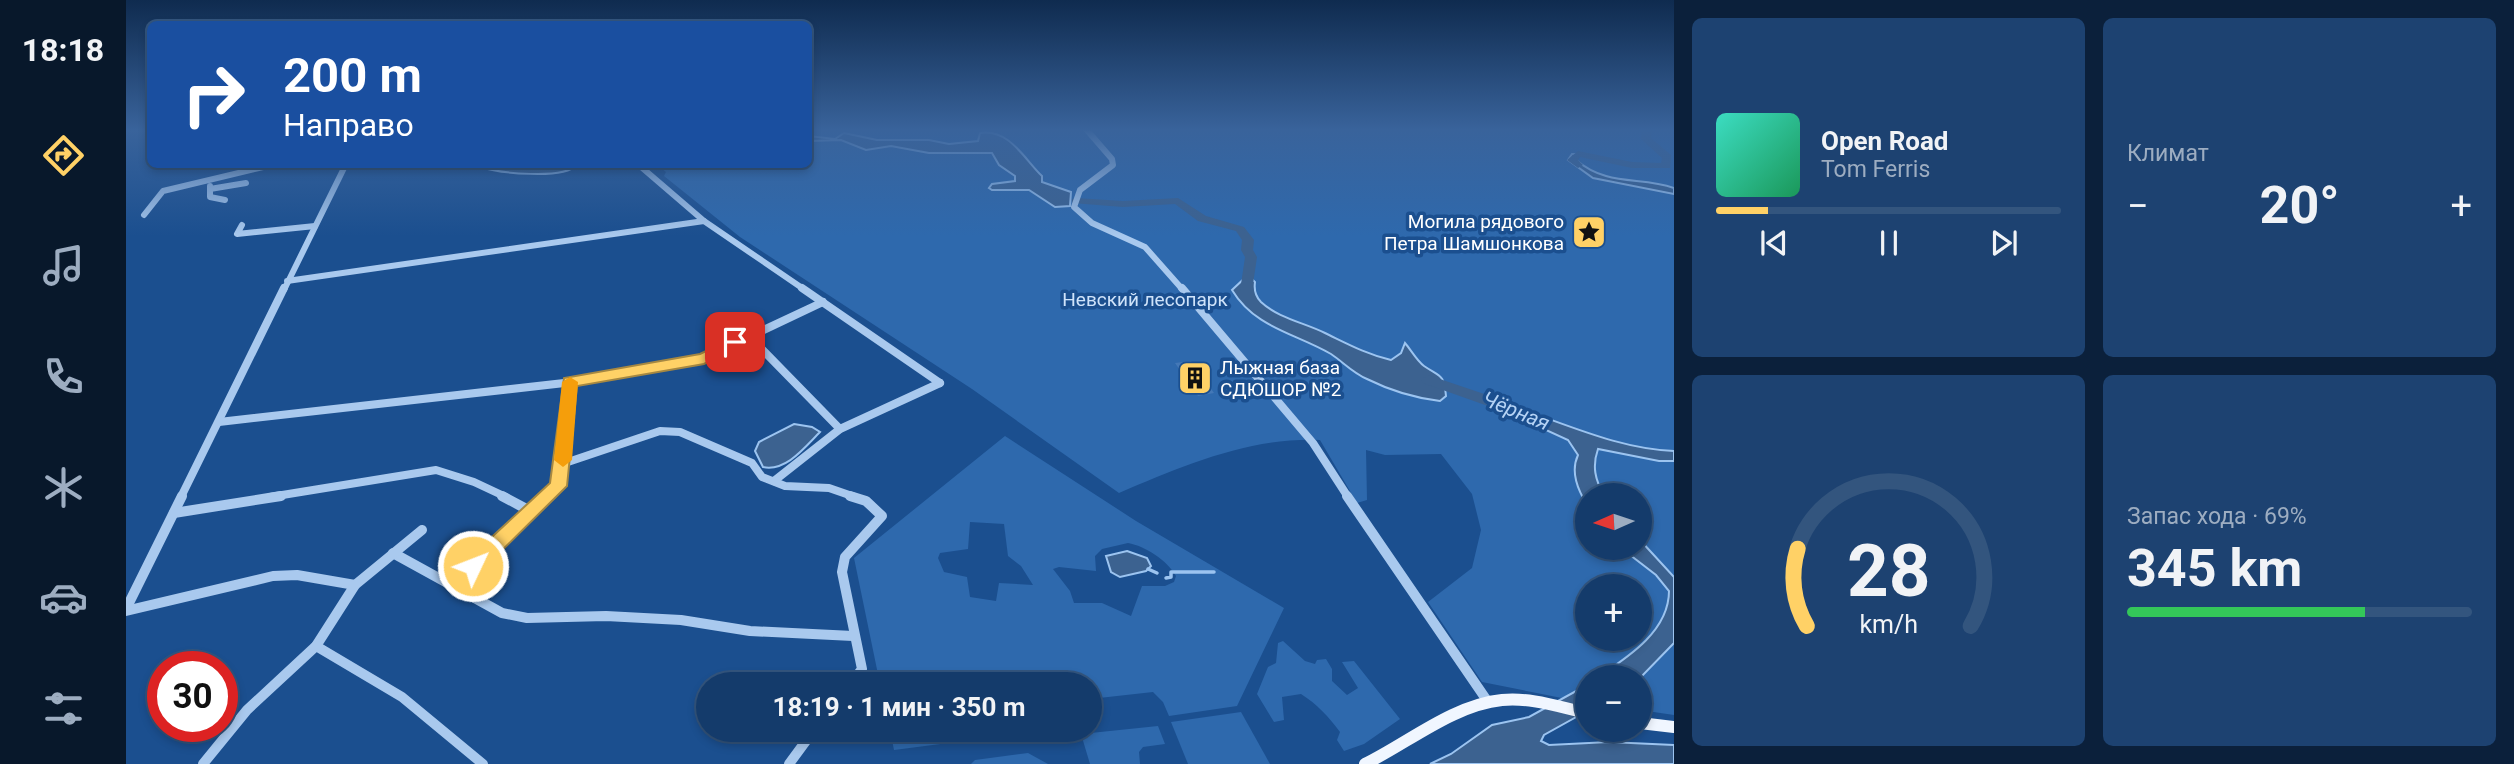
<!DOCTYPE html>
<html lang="ru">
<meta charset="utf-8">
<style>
body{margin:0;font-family:Roboto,sans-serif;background:#1d4271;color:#f1f3f6;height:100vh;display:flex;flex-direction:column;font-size:26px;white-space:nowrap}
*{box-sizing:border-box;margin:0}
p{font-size:23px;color:#9dadc1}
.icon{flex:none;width:38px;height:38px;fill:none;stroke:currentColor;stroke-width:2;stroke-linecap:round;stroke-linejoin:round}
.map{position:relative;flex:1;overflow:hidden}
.panel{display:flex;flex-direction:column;gap:18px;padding:18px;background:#0b203b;width:840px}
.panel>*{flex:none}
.guide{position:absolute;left:21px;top:21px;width:665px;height:147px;border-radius:10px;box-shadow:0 4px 10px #0003,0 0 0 2px #33557e;background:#1a4fa0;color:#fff;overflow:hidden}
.needle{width:46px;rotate:267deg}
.tools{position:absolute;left:1449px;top:483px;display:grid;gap:14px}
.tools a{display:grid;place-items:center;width:77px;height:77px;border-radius:50%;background:#143b6b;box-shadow:0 4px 10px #0003,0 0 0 2px #33557e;font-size:35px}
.speed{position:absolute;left:21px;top:651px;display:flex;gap:14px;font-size:35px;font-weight:700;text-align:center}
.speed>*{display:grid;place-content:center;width:91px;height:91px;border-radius:50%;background:#143b6b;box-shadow:0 4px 10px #0003,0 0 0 2px #33557e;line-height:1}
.speed .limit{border:10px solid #d22;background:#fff;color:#111}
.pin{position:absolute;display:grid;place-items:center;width:60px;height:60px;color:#fff;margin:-30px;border-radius:14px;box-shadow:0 4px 10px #0006}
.me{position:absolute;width:77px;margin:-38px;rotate:47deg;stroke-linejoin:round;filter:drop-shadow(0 0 5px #0008)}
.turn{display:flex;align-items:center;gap:24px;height:147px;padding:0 21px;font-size:32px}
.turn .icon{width:91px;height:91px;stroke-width:2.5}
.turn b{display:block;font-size:49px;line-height:60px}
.big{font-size:52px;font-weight:700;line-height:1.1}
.panel .tile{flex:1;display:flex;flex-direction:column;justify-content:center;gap:10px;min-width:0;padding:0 24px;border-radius:10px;background:#1d4271}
.panel .dial{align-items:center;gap:0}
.dial svg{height:182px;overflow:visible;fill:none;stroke:#33557e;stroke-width:7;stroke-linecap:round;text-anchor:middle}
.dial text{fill:#f1f3f6;stroke:none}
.song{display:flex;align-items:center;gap:21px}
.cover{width:84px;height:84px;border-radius:10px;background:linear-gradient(135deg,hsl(170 70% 55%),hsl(150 70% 35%))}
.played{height:7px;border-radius:4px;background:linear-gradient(90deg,#ffd166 15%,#33557e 15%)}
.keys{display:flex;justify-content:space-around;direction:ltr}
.heat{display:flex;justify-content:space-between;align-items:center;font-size:38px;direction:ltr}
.charge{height:10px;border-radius:5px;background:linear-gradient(90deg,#34c759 69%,#33557e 0)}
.panel .tiles{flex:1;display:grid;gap:18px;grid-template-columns:repeat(2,1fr)}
.trip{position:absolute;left:570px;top:672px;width:406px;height:70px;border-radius:35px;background:#143b6b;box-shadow:0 4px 10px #0003,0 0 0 2px #33557e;font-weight:700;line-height:70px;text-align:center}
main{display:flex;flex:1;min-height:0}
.dock{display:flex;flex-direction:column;width:126px;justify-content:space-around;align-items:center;background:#08182b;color:#9dadc1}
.dock .icon{width:49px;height:49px}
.dock .current{color:#ffd166}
.dock b{font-size:32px;color:#f1f3f6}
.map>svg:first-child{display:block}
</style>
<main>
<nav class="dock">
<b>18:18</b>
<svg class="icon current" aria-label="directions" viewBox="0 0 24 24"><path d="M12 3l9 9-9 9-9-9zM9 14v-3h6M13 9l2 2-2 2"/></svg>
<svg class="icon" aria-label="music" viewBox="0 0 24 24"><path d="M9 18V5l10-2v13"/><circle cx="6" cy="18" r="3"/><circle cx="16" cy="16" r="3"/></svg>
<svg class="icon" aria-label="phone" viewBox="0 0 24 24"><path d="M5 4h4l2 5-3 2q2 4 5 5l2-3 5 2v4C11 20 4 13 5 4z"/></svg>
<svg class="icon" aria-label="climate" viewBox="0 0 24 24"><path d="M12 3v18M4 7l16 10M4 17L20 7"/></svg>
<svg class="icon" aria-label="car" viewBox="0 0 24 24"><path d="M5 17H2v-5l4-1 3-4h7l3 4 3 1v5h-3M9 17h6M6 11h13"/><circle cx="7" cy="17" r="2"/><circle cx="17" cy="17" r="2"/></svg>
<svg class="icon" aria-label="filters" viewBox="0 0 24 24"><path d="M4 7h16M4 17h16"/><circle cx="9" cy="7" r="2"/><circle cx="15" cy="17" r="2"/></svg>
</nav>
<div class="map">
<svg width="1548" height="764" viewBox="0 0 1548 764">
<rect width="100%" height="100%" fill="#1b4f8f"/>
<g fill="#2e69ad" fill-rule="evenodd">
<path d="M683,129h865v586l-34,-5v-33h-53v26l-105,-21 -54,-80 44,-34 9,-38 -9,-36 -31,-40 -56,1 -19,-5 1,50 -10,3 -37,-63c-71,-3 -137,26 -201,53l-147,-104 -232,-152 -76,-61 2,-4 -9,-7 151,-1zM1461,495h53v53h-53zM1461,586h53v53h-53z"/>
<path d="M879,436l131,85 148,87 -47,98 -68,10 -6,-14 -10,-10 -63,7v-15h-210l-26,-126zM844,522l34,2 4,32 13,10 12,19 -34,-2 -3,18 -26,-4 -3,-20 -23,-5 -6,-14 2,-5 28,-4zM1002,543c17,3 40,18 48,33l-2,6 -9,4h-23l-11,30 -29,-13h-28l-4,-12 -17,-22 6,-2 37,4 -1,-15 7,-7z"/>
<path d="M1157,641l22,20 10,3 2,-4 9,-1 6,10v12l15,14 11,-7 -16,-26 12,-1 46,58 -36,25 -20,7 -7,-11 3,-8c-11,-15 -23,-28 -39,-38l-19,3 2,23 -10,2 -17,-28 11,-27 8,-4 2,-20z"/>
<polygon points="1115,712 1144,764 1062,764 1045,722"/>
<polygon points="1032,726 1039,744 1017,747 1013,752 1014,764 964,764 955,734"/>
<polygon points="764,730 899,730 899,733 768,750"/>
<polygon points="902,753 922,764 845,764 849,760"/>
</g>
<g fill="#3c6290" stroke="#9cc4f0" stroke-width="2">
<path d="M718,133l33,7h52l20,4 29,-3 2,-8c29,-5 45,27 62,43v6l29,10 -1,14 -15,1 -26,-17h-37l-3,-2 3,-4 23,-3v-5l-16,-11 -7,-12h-63l-38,-7 -25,4 -25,-10 -32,1v-5l26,3z"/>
<path d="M1446,154h6l-2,6c32,27 64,16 98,28v6l-81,-16 -25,-18z"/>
<path d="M390,165l26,3 35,-3c-14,15 -78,8 -97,2z"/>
<path d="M1122,275l7,7c-1,7 1,15 6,20 17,16 44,21 64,31 23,11 41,21 66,27l10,-7 4,-10c6,7 12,18 19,23 16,11 20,7 22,30l-6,5c-25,-3 -51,-11 -73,-22 -14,-6 -24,-17 -36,-25 -36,-21 -76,-26 -99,-64z"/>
<path d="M1344,395c70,14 132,53 204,56v10h-15l-61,-12c-6,17 -3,31 6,46h-17v10c-9,-15 -17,-33 -9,-50l-10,-15z"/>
<path d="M668,424l18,3 8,5c-15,15 -34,40 -57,35l-8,-16 4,-9z"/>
<path d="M1514,540l34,37v66l-34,35 -42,-1c30,-20 71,-46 71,-86l-13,-16 -35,-27h19z"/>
<polygon points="1001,551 1021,558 1025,566 1020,571 994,577 985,572 980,556"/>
<polygon points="1461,685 1461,711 1418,735 1415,741 1423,745 1483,742 1548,745 1548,764 1304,764 1325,754 1366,725 1403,717"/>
</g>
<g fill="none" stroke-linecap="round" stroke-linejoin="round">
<g stroke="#9cc4f0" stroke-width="3.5">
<polyline points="1022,569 1031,573"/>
<polyline points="1040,578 1045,577 1045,572 1088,572"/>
</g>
<g fill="#3c6290" fill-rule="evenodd">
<polygon points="1516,129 1526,129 1525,138 1545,155 1544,168 1506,168 1454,157 1452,160 1457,165 1452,168 1441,160 1452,151 1506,162 1535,163 1536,158 1515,139"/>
<polygon points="950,198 997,201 1052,198 1080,216 1118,227 1128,240 1127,250 1131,257 1126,291 1120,295 1114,291 1119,257 1115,250 1116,240 1110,231 1072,221 1049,204 997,207 946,203 946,199"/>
<polygon points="1302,375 1367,397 1369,401 1362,406 1297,383 1295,380"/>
</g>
</g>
<polygon fill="#4478b7" points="1065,361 1088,393 1072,396 1049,363"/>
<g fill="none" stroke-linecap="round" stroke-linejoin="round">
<g stroke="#a9c9ee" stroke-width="6">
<polyline points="960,129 986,159 987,165 954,190 948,207 966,223 1019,247 1057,290"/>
<polyline points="514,166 578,221 679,290"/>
<polyline points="84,186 84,197 99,200"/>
<polyline points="84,189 120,183"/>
<polyline points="18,215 37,191 150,164"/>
<polyline points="116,225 111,234 189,226"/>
<polyline points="161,281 578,221"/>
<polyline points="158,290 220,164"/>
</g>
<g stroke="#a9c9ee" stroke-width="8">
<polyline points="676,288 814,383"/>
<polyline points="1056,288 1187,443 1222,497"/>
<polyline points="622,335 714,429"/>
<polyline points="93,422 456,381 578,358 697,302"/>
<polyline points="436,464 534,431 554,432 626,463 636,477 659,486 703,488 729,497"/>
<polyline points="648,481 714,429 814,383"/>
<polyline points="55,497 158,288"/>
<polyline points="144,497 310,470 348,482 380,497"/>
<polyline points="420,497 432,486 444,382"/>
</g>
<g stroke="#a9c9ee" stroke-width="10">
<polyline points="376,496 406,512"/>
<polyline points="1221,496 1362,702"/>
<polyline points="48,513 155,496"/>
<polyline points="267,553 376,613 401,618 480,616 555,620 624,631 727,636"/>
<polyline points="327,585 422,496"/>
<polyline points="0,609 56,496"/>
<polyline points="0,611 147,576 171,575 229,585"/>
<polyline points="190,646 276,697 357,764"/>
<polyline points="724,684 736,669 716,572 719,557 756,516 740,501 724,496"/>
<polyline points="77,764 121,710 190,646 229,585 296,530"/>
<polyline points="663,764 688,730"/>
</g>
<g stroke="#f0f6ff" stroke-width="12">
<polyline points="1514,723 1548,727"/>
<path d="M1239,764c43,-21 88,-59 137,-64 28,-3 57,7 85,13"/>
</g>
</g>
<linearGradient id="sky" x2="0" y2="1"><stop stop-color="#0f2b4f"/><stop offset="0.55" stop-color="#39639b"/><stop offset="1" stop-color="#39639b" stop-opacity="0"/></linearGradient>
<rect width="1548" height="236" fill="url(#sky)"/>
<polygon fill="#ffd166" stroke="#a68842" stroke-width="2" points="609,337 614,338 614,345 578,364 451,386 441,486 354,572 340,572 337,566 340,561 424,483 438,378 574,354"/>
<polygon fill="#f59e0b" points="444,377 452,382 446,460 437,467 428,460 436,382"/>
<defs>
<g id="sight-square" transform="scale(1.75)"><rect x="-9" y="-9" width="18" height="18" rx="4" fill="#ffd166" stroke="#1b4f8f"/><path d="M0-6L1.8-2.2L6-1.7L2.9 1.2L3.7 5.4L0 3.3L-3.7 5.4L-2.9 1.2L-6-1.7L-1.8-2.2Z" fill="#111"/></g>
<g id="building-square" transform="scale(1.75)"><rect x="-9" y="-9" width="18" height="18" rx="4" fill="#ffd166" stroke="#1b4f8f"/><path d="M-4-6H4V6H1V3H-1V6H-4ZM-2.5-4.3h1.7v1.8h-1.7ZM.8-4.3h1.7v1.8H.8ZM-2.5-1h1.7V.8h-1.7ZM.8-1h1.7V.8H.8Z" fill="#111"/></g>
</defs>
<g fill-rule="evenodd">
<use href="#sight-square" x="1463" y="232"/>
<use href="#building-square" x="1069" y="378"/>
</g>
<g text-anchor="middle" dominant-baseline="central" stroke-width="7" stroke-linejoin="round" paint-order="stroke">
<g font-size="19" fill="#fff" stroke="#1b4f8f" text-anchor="end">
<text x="1438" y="221">Могила рядового<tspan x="1438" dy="22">Петра Шамшонкова</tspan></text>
<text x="1094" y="367" text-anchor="start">Лыжная база<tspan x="1094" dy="22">СДЮШОР №2</tspan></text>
</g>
<g font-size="19" fill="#cfe3fa" stroke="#1b4f8f">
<text x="1019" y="299">Невский лесопарк</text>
</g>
<g font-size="21" font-style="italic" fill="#b5d3f5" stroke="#1b4f8f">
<text transform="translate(1390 411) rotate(22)">Чёрная</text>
</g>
</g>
</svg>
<div class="tools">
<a><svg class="needle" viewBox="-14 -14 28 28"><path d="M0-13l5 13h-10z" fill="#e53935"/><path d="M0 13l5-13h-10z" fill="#9dadc1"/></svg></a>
<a>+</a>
<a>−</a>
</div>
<div class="speed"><div class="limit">30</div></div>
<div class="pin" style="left:609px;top:342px;background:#d93025"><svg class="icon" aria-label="arrive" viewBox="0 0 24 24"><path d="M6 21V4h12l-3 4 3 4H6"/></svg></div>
<svg class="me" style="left:347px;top:566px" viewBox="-20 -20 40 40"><circle r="17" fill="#ffd166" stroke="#fff" stroke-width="3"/><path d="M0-11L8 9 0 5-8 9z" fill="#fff"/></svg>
<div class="trip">18:19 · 1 мин · 350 m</div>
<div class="guide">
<div class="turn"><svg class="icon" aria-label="right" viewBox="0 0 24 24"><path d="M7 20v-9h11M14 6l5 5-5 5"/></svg><div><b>200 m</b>Направо</div></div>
</div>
</div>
<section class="panel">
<div class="tiles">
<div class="tile">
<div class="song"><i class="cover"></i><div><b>Open Road</b><p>Tom Ferris</p></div></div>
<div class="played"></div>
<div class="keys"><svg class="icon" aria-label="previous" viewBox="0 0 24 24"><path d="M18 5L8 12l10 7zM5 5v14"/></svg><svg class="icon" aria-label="pause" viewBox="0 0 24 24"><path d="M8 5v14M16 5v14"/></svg><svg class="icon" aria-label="next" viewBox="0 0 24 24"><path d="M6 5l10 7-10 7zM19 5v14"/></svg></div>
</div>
<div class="tile"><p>Климат</p>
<div class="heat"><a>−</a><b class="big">20°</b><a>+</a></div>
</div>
<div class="tile dial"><svg viewBox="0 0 100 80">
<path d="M14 69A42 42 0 1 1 86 69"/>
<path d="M14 69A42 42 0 0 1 10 35" stroke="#ffd166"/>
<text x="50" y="56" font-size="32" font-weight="700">28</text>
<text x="50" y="72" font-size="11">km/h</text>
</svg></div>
<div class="tile"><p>Запас хода · 69%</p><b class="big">345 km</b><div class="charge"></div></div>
</div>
</section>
</main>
